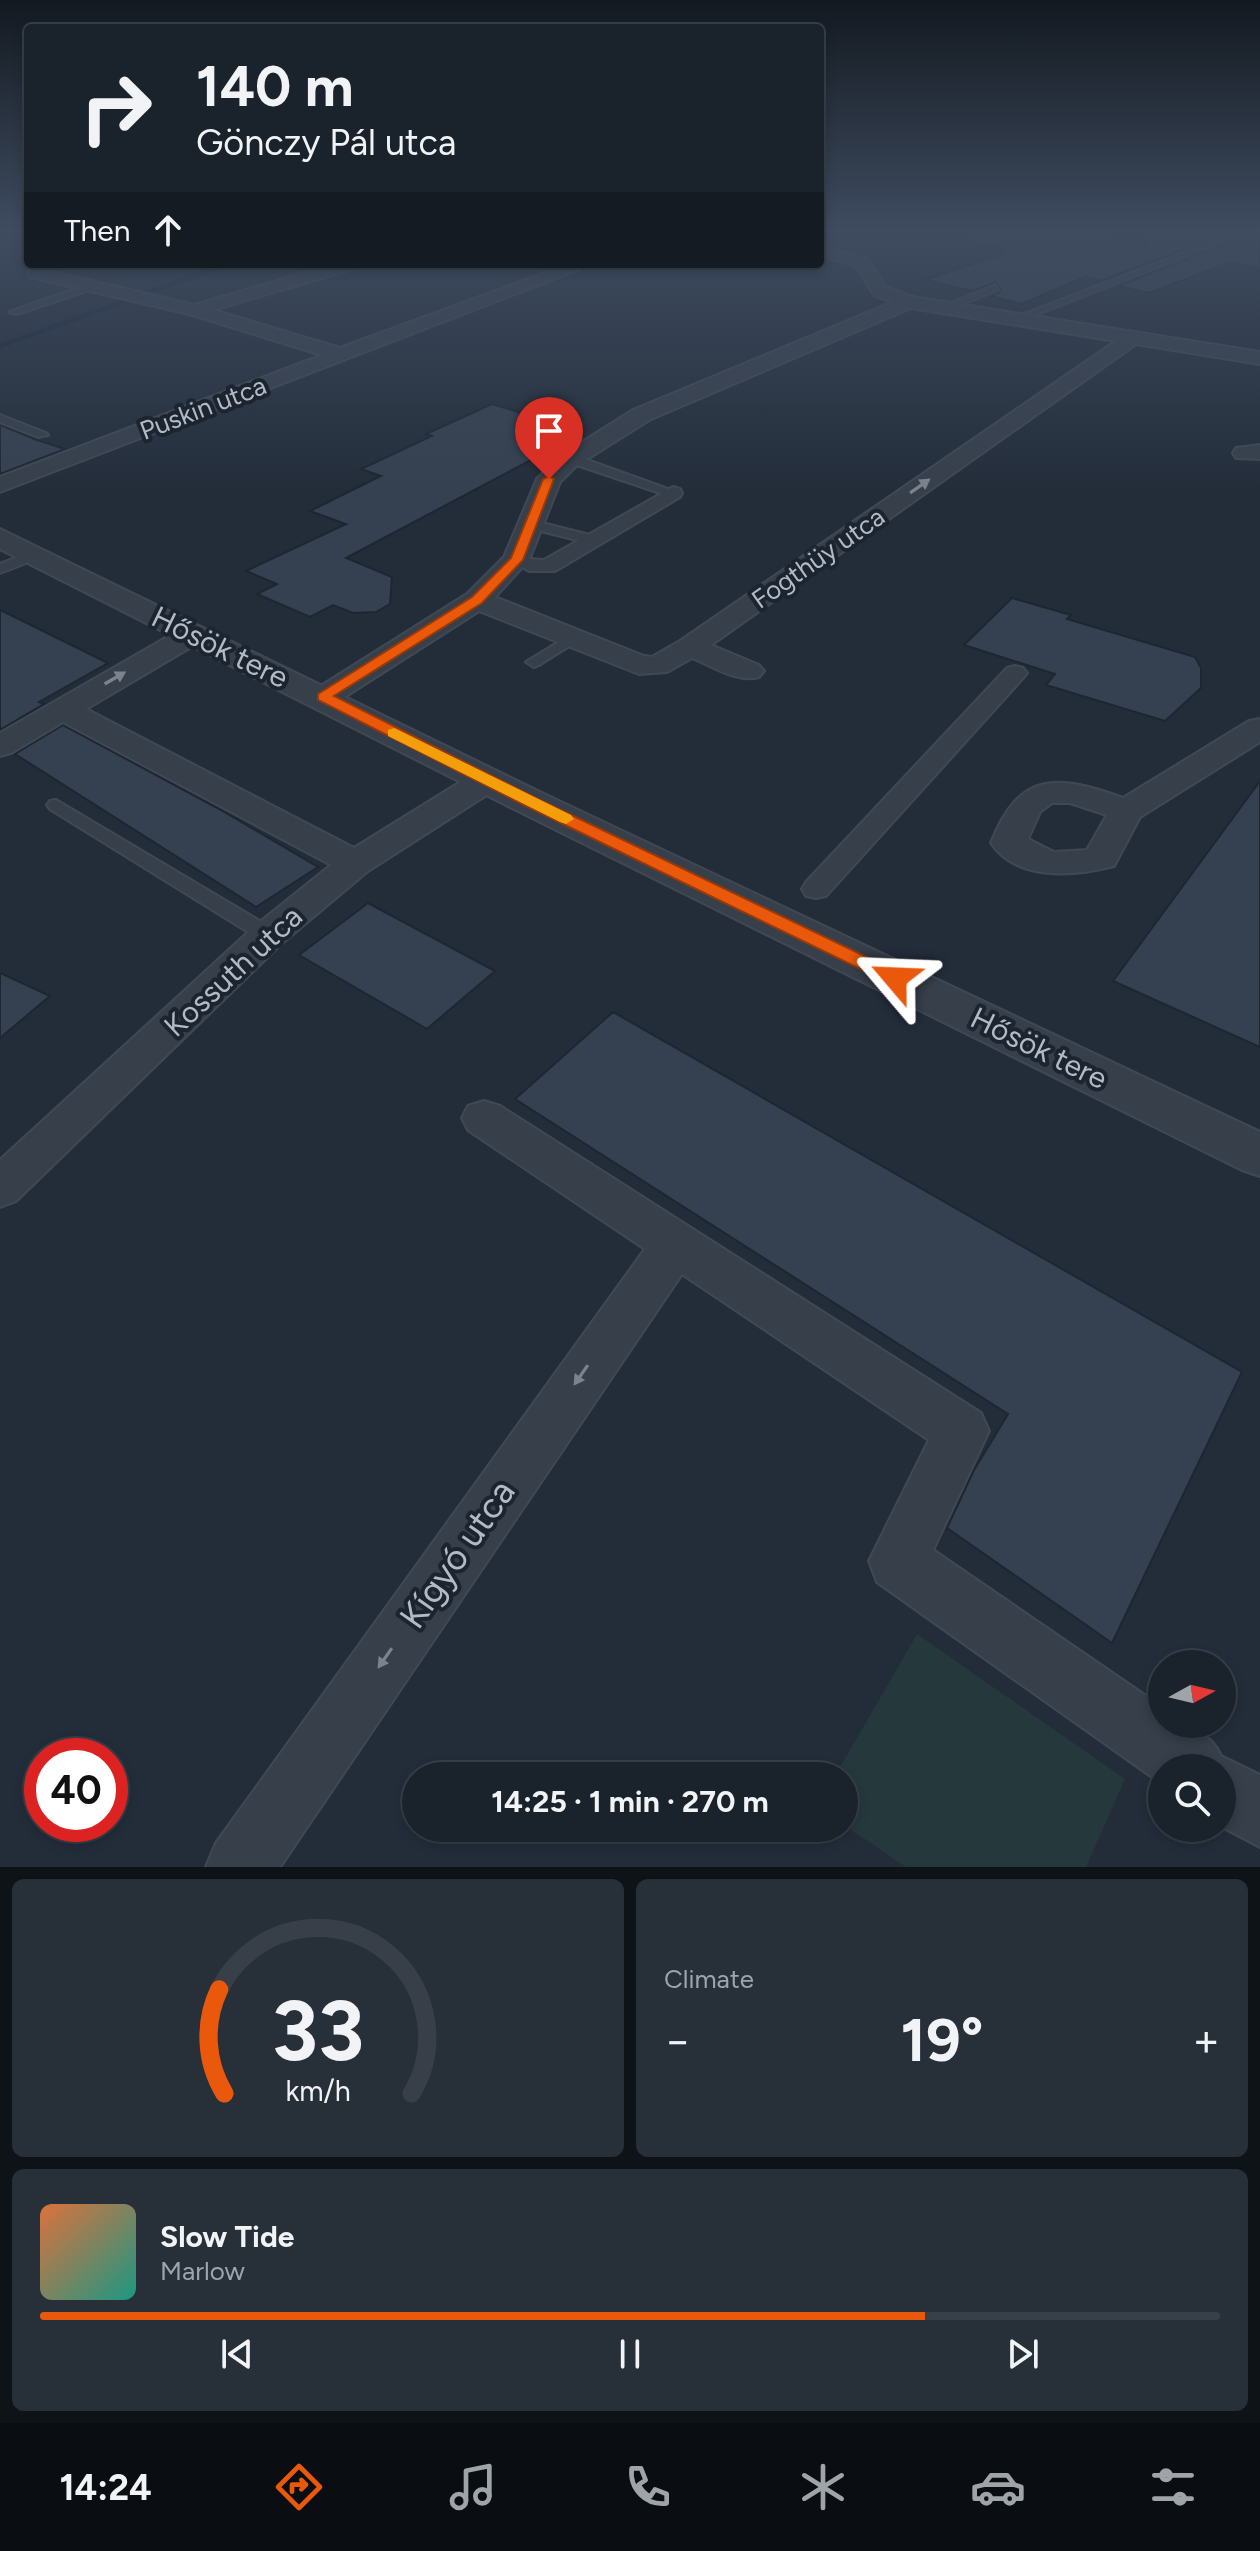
<!DOCTYPE html>
<meta charset="utf-8">
<style>
body{margin:0;font-family:Figtree,sans-serif;background:#272f38;color:#f1f3f6;height:100vh;display:flex;flex-direction:column;font-size:30px;white-space:nowrap}
*{box-sizing:border-box;margin:0}
p{font-size:26px;color:#9fa4a9}
.icon{flex:none;width:44px;height:44px;fill:none;stroke:currentColor;stroke-width:2;stroke-linecap:round;stroke-linejoin:round}
.map{position:relative;height:1867px;overflow:hidden}
.details{display:flex;flex-direction:column;gap:12px;padding:12px;background:#0e1318;flex:1}
.details>*{flex:none}
.top-card{position:absolute;left:24px;top:24px;width:800px;height:244px;border-radius:8px;box-shadow:0 4px 12px #0003,0 0 0 2px #383f48;background:#1a222c;color:#f1f3f6;overflow:hidden}
.needle{width:52px;rotate:82deg}
.tools{position:absolute;left:1148px;top:1650px;display:grid;gap:16px}
.tools a{display:grid;place-items:center;width:88px;height:88px;border-radius:50%;background:#1a222c;box-shadow:0 4px 12px #0003,0 0 0 2px #383f48;font-size:40px}
.speed{position:absolute;left:24px;top:1738px;display:flex;gap:16px;font-size:40px;font-weight:700;text-align:center}
.speed>*{display:grid;place-content:center;width:104px;height:104px;border-radius:50%;background:#1a222c;box-shadow:0 4px 12px #0003,0 0 0 2px #383f48;line-height:1}
.speed .limit{border:12px solid #d22;background:#fff;color:#111}
.pin{position:absolute;display:grid;place-items:center;width:68px;height:68px;color:#fff;margin:-82px -34px;border-radius:50% 50% 50% 0;rotate:-45deg;box-shadow:0 0 8px #0007}
.pin .icon{rotate:45deg}
.me{position:absolute;width:88px;margin:-44px;rotate:296deg;stroke-linejoin:round;filter:drop-shadow(0 0 6px #0008)}
.turn{display:flex;align-items:center;gap:28px;height:168px;padding:0 40px;font-size:36px}
.turn .icon{width:104px;height:104px;stroke-width:2.5}
.turn b{display:block;font-size:56px;line-height:68px}
.then{display:flex;align-items:center;height:76px;padding:0 40px;background:#0003;gap:16px;font-size:30px}
.big{font-size:60px;font-weight:700;line-height:1.1}
.details .widget{flex:1;display:flex;flex-direction:column;justify-content:center;gap:12px;min-width:0;padding:0 28px;border-radius:12px;background:#272f38}
.details .dial{align-items:center;gap:0}
.dial svg{height:208px;overflow:visible;fill:none;stroke:#383f48;stroke-width:7;stroke-linecap:round;text-anchor:middle}
.dial text{fill:#f1f3f6;stroke:none}
.song{display:flex;align-items:center;gap:24px}
.cover{width:96px;height:96px;border-radius:12px;background:linear-gradient(135deg,hsl(20 70% 55%),hsl(170 70% 35%))}
.played{height:8px;border-radius:4px;background:linear-gradient(90deg,#ea580c 75%,#383f48 75%)}
.keys{display:flex;justify-content:space-around;direction:ltr}
.heat{display:flex;justify-content:space-between;align-items:center;font-size:44px;direction:ltr}
.details .tiles{flex:1;display:grid;gap:12px;grid-template-columns:1fr 1fr}
.widget:last-child{grid-column:span 2}
.trip{position:absolute;left:402px;top:1762px;width:456px;height:80px;border-radius:40px;background:#1a222c;box-shadow:0 4px 12px #0003,0 0 0 2px #383f48;font-weight:700;line-height:80px;text-align:center}
.menu{display:flex;height:128px;justify-content:space-around;align-items:center;background:#0a0e12;color:#9fa4a9}
.menu .icon{width:56px;height:56px}
.menu .on{color:#ea580c}
.menu b{font-size:36px;color:#f1f3f6}
.map>svg:first-child{display:block}
</style>
<div class="map">
<svg width="1260" height="1867" viewBox="0 0 1260 1867">
<rect width="100%" height="100%" fill="#232d3a"/>
<polygon fill="#25383b" points="917,1634 1125,1779 1086,1867 906,1867 844,1825 844,1776 835,1776"/>
<g fill="none" stroke-linecap="round" stroke-linejoin="round">
<g stroke="#172437" stroke-width="5">
<polyline points="146,293 228,264"/>
<polyline points="0,346 128,300"/>
</g>
</g>
<g fill="#354150" stroke="#1e2631" stroke-width="2">
<polygon points="972,230 1077,230 1147,245 1139,230 1230,232 1101,281 1085,277 1021,304 991,296 1001,291 996,282 972,291 926,280 1010,251 971,241"/>
<polygon points="1245,236 1260,240 1260,269 1231,262 1149,293 1118,286"/>
<polygon points="492,404 558,424 522,441 550,450 346,558 392,577 390,604 376,612 353,613 333,605 310,617 257,594 277,584 246,571 346,524 310,511 381,476 361,469 432,436 426,434"/>
<polygon points="0,425 37,440 65,449 0,474"/>
<polygon points="1012,598 1071,615 1067,619 1195,657 1201,668 1201,688 1165,721 1046,685 1055,674 964,645"/>
<polygon points="0,610 108,663 39,702 44,704 0,730"/>
<polygon points="63,725 221,810 318,867 256,907 15,754"/>
<polygon points="1260,781 1260,1047 1113,981"/>
<polygon points="368,903 495,971 427,1029 299,955"/>
<polygon points="0,973 50,996 0,1038"/>
<polygon points="613,1012 1242,1372 1112,1643 947,1528 974,1470 1008,1414 515,1099"/>
</g>
<g fill="none" stroke-linecap="round" stroke-linejoin="round">
<g stroke="#404853" stroke-width="4">
<g id="service">
<polygon points="1243,230 1253,230 1022,320 1014,318"/>
<polygon points="92,283 95,288 17,314 9,312"/>
<polygon points="995,285 998,290 947,310 939,308"/>
<polygon points="0,415 46,433 48,435 38,437 0,422"/>
<polygon points="568,456 576,456 679,493 669,496 568,462"/>
<polygon points="530,520 598,537 600,540 593,544 525,527 523,524"/>
<polygon points="34,551 41,555 39,558 0,573 0,564"/>
<polygon points="572,634 577,635 577,641 539,665 534,667 526,662"/>
<polygon points="56,800 275,930 278,935 275,940 261,940 50,809 47,805 50,801"/>
</g>
</g>
<g stroke="#404853" stroke-width="4">
<g id="pedestrian">
<polygon points="673,487 680,489 682,493 680,497 555,571 529,571 519,565 529,559 544,560"/>
<polygon points="1015,666 1023,668 1027,673 1023,678 826,896 816,898 806,896 802,889 806,882 1007,668"/>
</g>
</g>
<g stroke="#404853" stroke-width="4">
<g id="minor">
<polygon points="1242,230 1260,230 1260,236 1245,233"/>
<path d="M820,246l47,13 19,28 27,10 347,55v12l-124,-20 -425,301 48,20 5,6 -5,6c-22,6 -47,-11 -67,-19l-25,14 -28,2 -160,-63 -144,92 -11,3 -11,-3 -4,-6 4,-6 154,-97 37,-37 33,-78 23,-23 73,-46 260,-108 -19,-7 -19,-30 -35,-9zM911,308l205,33 -436,300 -28,16 -8,-1 -149,-59 34,-37 31,-78 16,-16 73,-46z"/>
<polygon points="335,264 361,264 359,267 213,310 340,348 569,264 593,264 0,492 0,477 322,355 189,314 30,277 28,273 30,269 36,268 194,305"/>
<polygon points="1260,445 1260,459 1236,458 1233,453 1236,448"/>
<polygon points="193,625 203,628 207,634 203,640 86,709 354,848 475,773 487,770 499,773 504,780 499,787 368,871 281,944 16,1201 0,1207 0,1160 255,926 331,865 63,722 11,753 0,756 0,733 183,628"/>
<path d="M1260,719v23l-120,75 -26,49c-39,10 -97,16 -123,-23 28,-72 66,-69 132,-45l126,-77zM1052,803h18l37,12 -20,35 -33,2 -26,-13 12,-27z"/>
<path d="M484,1101l16,5 481,307 8,18 -56,119 229,157v17c24,0 49,8 59,32l39,19v72l-38,-20v-59h-60v16l-285,-202 -8,-21 60,-121 -247,-166 -402,593h-74l10,-24 429,-594 -177,-119 -6,-12 6,-12z"/>
</g>
</g>
<g stroke="#404853" stroke-width="4">
<polygon id="tertiary" points="0,529 544,794 1260,1132 1260,1176 1242,1170 516,810 0,549"/>
</g>
<g stroke="#404853" stroke-width="4">
<polygon id="secondary" points="820,230 835,230 832,234 820,236"/>
</g>
<use href="#service" fill="#373f4b" fill-rule="evenodd"/>
<use href="#pedestrian" fill="#373f4b" fill-rule="evenodd"/>
<use href="#minor" fill="#373f4b" fill-rule="evenodd"/>
<use href="#tertiary" fill="#373f4b" fill-rule="evenodd"/>
<use href="#secondary" fill="#454e5d" fill-rule="evenodd"/>
</g>
<defs><path id="oneway-solid" d="M-6-.8H1V-3.2L6.5 0L1 3.2V.8H-6Z" transform="scale(2)"/></defs>
<g fill="#7b838f">
<use href="#oneway-solid" transform="translate(920 486) rotate(-35)"/>
<use href="#oneway-solid" transform="translate(115 678) rotate(-30)"/>
<use href="#oneway-solid" transform="translate(581 1375) rotate(125)"/>
<use href="#oneway-solid" transform="translate(385 1658) rotate(125)"/>
</g>
<linearGradient id="sky" x2="0" y2="1"><stop stop-color="#131920"/><stop offset="0.47" stop-color="#3f4c60"/><stop offset="1" stop-color="#3f4c60" stop-opacity="0"/></linearGradient>
<rect width="1260" height="491" fill="url(#sky)"/>
<polygon fill="#ea580c" stroke="#983908" stroke-width="2" points="549,476 554,479 523,560 482,603 334,696 536,798 902,974 905,978 902,983 889,983 524,805 318,700 318,694 472,597 511,558 543,479"/>
<polygon fill="#f59e0b" points="394,728 571,815 574,819 566,824 560,822 388,736 388,730"/>
<g text-anchor="middle" dominant-baseline="central" stroke-width="8" stroke-linejoin="round" paint-order="stroke">
<g font-size="26" fill="#b2bac6" stroke="#1c242f">
<text transform="translate(203 408) rotate(-21)">Puskin utca</text>
<text transform="translate(818 558) rotate(-35)">Fogthüy utca</text>
</g>
<g font-size="30" fill="#b2bac6" stroke="#1c242f">
<text transform="translate(220 647) rotate(26)">Hősök tere</text>
<text transform="translate(233 971) rotate(-43)">Kossuth utca</text>
<text transform="translate(1039 1048) rotate(26)">Hősök tere</text>
</g>
<g font-size="36" fill="#b2bac6" stroke="#1c242f">
<text transform="translate(457 1554) rotate(-55)">Kígyó utca</text>
</g>
</g>
</svg>
<div class="tools">
<a><svg class="needle" viewBox="-14 -14 28 28"><path d="M0-13l5 13h-10z" fill="#e53935"/><path d="M0 13l5-13h-10z" fill="#9fa4a9"/></svg></a>
<a><svg class="icon" aria-label="search" viewBox="0 0 24 24"><circle cx="10" cy="10" r="6"/><path d="M15 15l6 6"/></svg></a>
</div>
<div class="speed"><div class="limit">40</div></div>
<div class="pin" style="left:549px;top:479px;background:#d93025"><svg class="icon" aria-label="arrive" viewBox="0 0 24 24"><path d="M6 21V4h12l-3 4 3 4H6"/></svg></div>
<svg class="me" style="left:895px;top:978px" viewBox="-20 -20 40 40"><path d="M0-17L14 15 0 8-14 15z" fill="#ea580c" stroke="#fff" stroke-width="4"/></svg>
<div class="trip">14:25 · 1 min · 270 m</div>
<div class="top-card">
<div class="turn"><svg class="icon" aria-label="right" viewBox="0 0 24 24"><path d="M7 20v-9h11M14 6l5 5-5 5"/></svg><div><b>140 m</b>Gönczy Pál utca</div></div>
<div class="then">Then<svg class="icon" aria-label="ahead" viewBox="0 0 24 24"><path d="M12 20V5M6 11l6-6 6 6"/></svg></div>
</div>
</div>
<section class="details">
<div class="tiles">
<div class="widget dial"><svg viewBox="0 0 100 80">
<path d="M14 69A42 42 0 1 1 86 69"/>
<path d="M14 69A42 42 0 0 1 12 29" stroke="#ea580c"/>
<text x="50" y="56" font-size="32" font-weight="700">33</text>
<text x="50" y="72" font-size="11">km/h</text>
</svg></div>
<div class="widget"><p>Climate</p>
<div class="heat"><a>−</a><b class="big">19°</b><a>+</a></div>
</div>
<div class="widget">
<div class="song"><i class="cover"></i><div><b>Slow Tide</b><p>Marlow</p></div></div>
<div class="played"></div>
<div class="keys"><svg class="icon" aria-label="previous" viewBox="0 0 24 24"><path d="M18 5L8 12l10 7zM5 5v14"/></svg><svg class="icon" aria-label="pause" viewBox="0 0 24 24"><path d="M8 5v14M16 5v14"/></svg><svg class="icon" aria-label="next" viewBox="0 0 24 24"><path d="M6 5l10 7-10 7zM19 5v14"/></svg></div>
</div>
</div>
</section>
<nav class="menu">
<b>14:24</b>
<svg class="icon on" aria-label="directions" viewBox="0 0 24 24"><path d="M12 3l9 9-9 9-9-9zM9 14v-3h6M13 9l2 2-2 2"/></svg>
<svg class="icon" aria-label="music" viewBox="0 0 24 24"><path d="M9 18V5l10-2v13"/><circle cx="6" cy="18" r="3"/><circle cx="16" cy="16" r="3"/></svg>
<svg class="icon" aria-label="phone" viewBox="0 0 24 24"><path d="M5 4h4l2 5-3 2q2 4 5 5l2-3 5 2v4C11 20 4 13 5 4z"/></svg>
<svg class="icon" aria-label="climate" viewBox="0 0 24 24"><path d="M12 3v18M4 7l16 10M4 17L20 7"/></svg>
<svg class="icon" aria-label="car" viewBox="0 0 24 24"><path d="M5 17H2v-5l4-1 3-4h7l3 4 3 1v5h-3M9 17h6M6 11h13"/><circle cx="7" cy="17" r="2"/><circle cx="17" cy="17" r="2"/></svg>
<svg class="icon" aria-label="filters" viewBox="0 0 24 24"><path d="M4 7h16M4 17h16"/><circle cx="9" cy="7" r="2"/><circle cx="15" cy="17" r="2"/></svg>
</nav>
